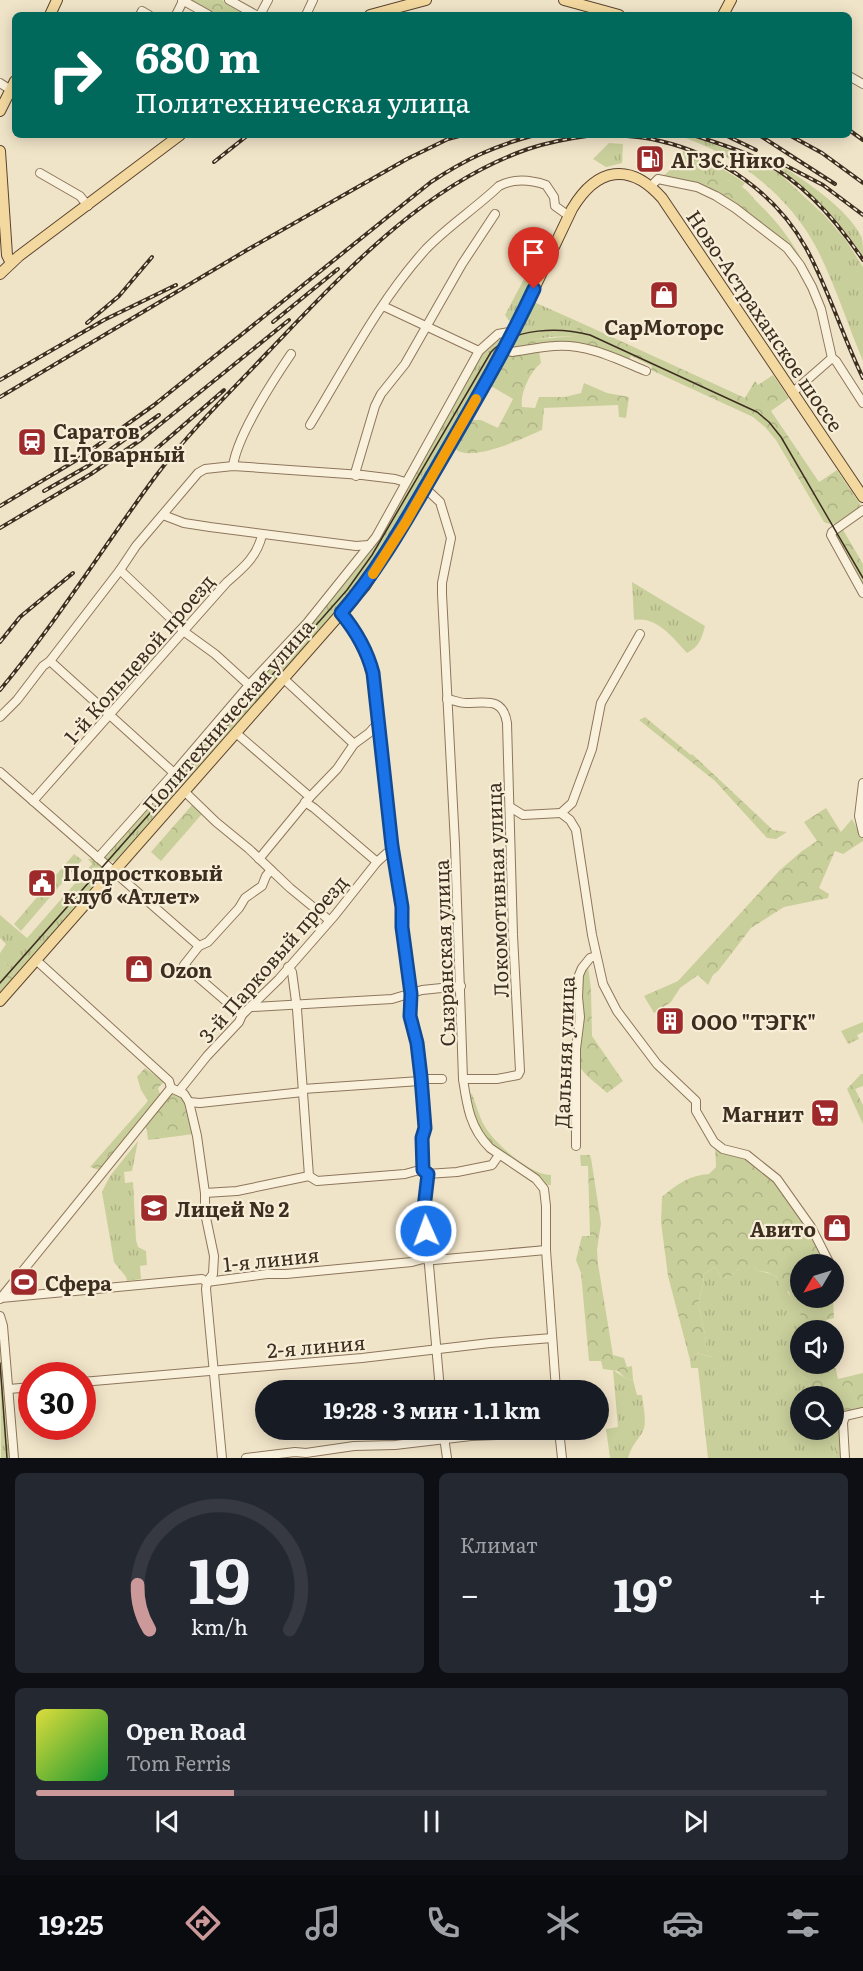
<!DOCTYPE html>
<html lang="ru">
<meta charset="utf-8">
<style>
body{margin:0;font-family:Literata,serif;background:#242831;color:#f1f3f6;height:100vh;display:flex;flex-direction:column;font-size:22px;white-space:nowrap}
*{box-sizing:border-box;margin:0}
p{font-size:20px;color:#9ea1a6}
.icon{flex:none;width:33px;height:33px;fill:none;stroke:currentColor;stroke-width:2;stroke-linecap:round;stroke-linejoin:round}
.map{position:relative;height:1458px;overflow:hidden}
.details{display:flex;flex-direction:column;gap:15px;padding:15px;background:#0d0f14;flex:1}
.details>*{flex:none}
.banner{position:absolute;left:12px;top:12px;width:840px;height:126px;border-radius:9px;box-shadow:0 3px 15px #0003;background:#00695c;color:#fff;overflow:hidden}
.needle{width:39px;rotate:232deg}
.tools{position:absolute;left:790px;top:1254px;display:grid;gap:12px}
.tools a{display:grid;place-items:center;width:54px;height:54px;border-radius:50%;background:#171b24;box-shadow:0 3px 15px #0003;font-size:30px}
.speed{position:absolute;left:18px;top:1362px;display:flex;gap:12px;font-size:30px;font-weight:700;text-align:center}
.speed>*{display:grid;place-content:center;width:78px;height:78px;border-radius:50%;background:#171b24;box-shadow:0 3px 15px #0003;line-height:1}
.speed .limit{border:9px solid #d22;background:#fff;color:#111}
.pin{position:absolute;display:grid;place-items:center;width:51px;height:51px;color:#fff;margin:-62px -26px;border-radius:50% 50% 50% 0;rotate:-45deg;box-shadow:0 0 6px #0007}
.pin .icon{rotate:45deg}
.me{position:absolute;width:66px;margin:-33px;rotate:358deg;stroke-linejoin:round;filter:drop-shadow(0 0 4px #0008)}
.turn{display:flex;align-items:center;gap:21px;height:126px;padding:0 24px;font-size:27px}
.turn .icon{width:78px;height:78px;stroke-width:2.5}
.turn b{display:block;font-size:42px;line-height:51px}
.big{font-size:45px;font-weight:700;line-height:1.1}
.details .card{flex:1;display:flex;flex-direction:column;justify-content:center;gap:9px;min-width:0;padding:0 21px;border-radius:9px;background:#242831}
.details .dial{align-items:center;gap:0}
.dial svg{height:156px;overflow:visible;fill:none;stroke:#363941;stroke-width:7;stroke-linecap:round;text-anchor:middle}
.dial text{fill:#f1f3f6;stroke:none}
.song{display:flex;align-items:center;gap:18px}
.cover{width:72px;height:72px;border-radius:9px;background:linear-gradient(135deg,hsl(60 70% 55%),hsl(130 70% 35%))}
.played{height:6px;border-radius:3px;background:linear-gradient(90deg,#cc999b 25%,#363941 25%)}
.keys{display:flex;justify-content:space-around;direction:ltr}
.heat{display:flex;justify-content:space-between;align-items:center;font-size:33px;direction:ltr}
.details .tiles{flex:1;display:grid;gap:15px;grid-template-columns:1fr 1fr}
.card:last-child{grid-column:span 2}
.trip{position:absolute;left:255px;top:1380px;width:354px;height:60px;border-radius:30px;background:#171b24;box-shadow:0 3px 15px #0003;font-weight:700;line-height:60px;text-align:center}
.dock{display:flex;height:96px;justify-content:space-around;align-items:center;background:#090b0e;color:#9ea1a6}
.dock .icon{width:42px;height:42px}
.dock .current{color:#cc999b}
.dock b{font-size:27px;color:#f1f3f6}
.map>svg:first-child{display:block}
</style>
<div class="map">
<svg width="863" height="1458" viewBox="0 0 863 1458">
<defs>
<pattern id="grass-tufts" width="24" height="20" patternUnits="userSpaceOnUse" patternTransform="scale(1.5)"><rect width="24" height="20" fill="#c9cf9b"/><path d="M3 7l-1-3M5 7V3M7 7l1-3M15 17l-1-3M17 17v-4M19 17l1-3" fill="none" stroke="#aeb285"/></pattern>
<pattern id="forest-crowns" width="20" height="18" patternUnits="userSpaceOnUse" patternTransform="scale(1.5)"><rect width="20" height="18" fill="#c9cf9b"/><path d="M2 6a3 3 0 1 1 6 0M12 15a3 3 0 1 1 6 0" fill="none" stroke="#aeb285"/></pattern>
</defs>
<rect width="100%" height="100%" fill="#f0e4c8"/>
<g fill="url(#grass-tufts)">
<path d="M676,135h13l64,24 27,15 44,41 21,24 18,28v94c-16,-38 -28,-77 -47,-114 -28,-53 -83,-95 -140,-112z"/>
<polygon points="609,143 623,144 622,163 606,167 593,159"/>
<polygon points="683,151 715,164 745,183 742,187 728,180 669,171"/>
<path d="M782,166c24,15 68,45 80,72 1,5 1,12 1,18 -23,-34 -50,-61 -83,-87z"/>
<polygon points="535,263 539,266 513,319 509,321 505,315 532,264"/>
<polygon points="534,302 579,322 574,336 550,337 515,343"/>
<polygon points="503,336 492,359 376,560 351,593 115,861 108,862 104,859 104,853 362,559 482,351 491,342"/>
<path d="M632,582l73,44c-3,12 -6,21 -18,27 -14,-15 -30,-37 -53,-33z"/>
<polygon points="93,858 103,867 105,874 16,975 4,962 4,954 0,953 6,944 0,938 0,915 27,938 92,864 88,859"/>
<polygon points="863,1022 863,1032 857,1035 859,1039 848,1044 841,1031"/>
<polygon points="138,1141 132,1171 124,1172 125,1183 133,1182 136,1240 138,1247 146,1251 147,1265 140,1266 141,1279 127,1281 126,1277 114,1262 102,1192 110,1176"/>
<path d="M715,1267l6,11 9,-1 9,-9 16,-1 2,4c25,3 24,11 35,28 3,4 8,7 9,11 3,5 2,14 2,19l13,-9 2,10h-17v34h2l-4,10 11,7 -2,15h-7v34h21l15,19 -4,9h-125l-10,-90h-7l-1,-8 6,-7 16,4 -6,-9 -1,-13 -7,-31 5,-19 1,-11z"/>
<polygon points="0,1324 11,1458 1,1458"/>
<path d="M613,1370l12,8 8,2 4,15h5c1,10 6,30 0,38 -6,9 -11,14 -14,25h-18l-4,-29 12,-2z"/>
</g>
<g fill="url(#forest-crowns)">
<polygon points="186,0 222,0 249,15 213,15"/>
<path d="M669,171c24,0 52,3 73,16 5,3 9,8 13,13 20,19 35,38 48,62l-15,-15 -52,-42 -74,-28z"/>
<path d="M579,322l166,76 10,-17 3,4 15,-10 16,23 -18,13 48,71 18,-12 23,34 -1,4c-11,8 -21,21 -35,14l-48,-82 -11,-13 -12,-10 -102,-47 1,-4 -21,-10 -2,4c-35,-16 -52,-23 -91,-15l3,18c-11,9 -21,30 -19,44l13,1 4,-11h26l16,-4 3,-10 23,10 22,4 -3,21 -7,-1 -1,-12 -74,3 -2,22c-19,8 -69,33 -87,19l16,-29h10l17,8 15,-29 -22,-13 24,-43 12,-3 47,-4z"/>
<polygon points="842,528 863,564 863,588 835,538 835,533"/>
<polygon points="645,717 691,755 692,754 773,830 787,832 776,839 767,838 715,781 639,720"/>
<polygon points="192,805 202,814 161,861 151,852"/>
<polygon points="826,808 841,832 852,819 863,839 863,841 843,854 835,851 819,888 829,894 828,898 784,907 751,928 718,971 713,975 708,985 698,975 680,988 671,1002 654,1013 644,996 678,981 780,870 802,851 817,841 804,822"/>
<polygon points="74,854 82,860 21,931 14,924"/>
<polygon points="0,953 4,954 4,962 16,975 0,993"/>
<path d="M588,966l3,23 1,47 31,45 -16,12c-9,-9 -20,-15 -27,-26 -6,-10 1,-82 4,-98z"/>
<polygon points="145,1068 164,1082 158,1088 161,1097 99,1170 90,1167 148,1101 141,1090 137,1077"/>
<polygon points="861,1074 863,1074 863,1086 855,1089 863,1105 863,1124 847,1089"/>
<polygon points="176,1093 187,1103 194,1134 148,1140 146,1124 170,1095"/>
<path d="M469,1093l3,1c4,10 7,22 12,31 10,18 46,50 67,50v10h-5l-54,-39 -16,-22z"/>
<path d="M715,1145c10,4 21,7 31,12 37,21 64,70 81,107h-26v34h32l1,20 -8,2 2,10h-10l-3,-10 -12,10 -4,-3 2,-17 -10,-12 -2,-6 -10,-6 -2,-9 -10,-5 -10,-1 -2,-4 -9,3 -7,-2 -9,9 -9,1 -6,-11 -11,7 -1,11 -5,19 7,31 1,13 7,9 -17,-4 -6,7 -22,-84 -7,-54 1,-25c15,-13 28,-22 47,-23l7,-7z"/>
<polygon points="580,1155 590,1155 591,1158 601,1223 597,1250 598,1264 613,1355 624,1358 627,1367 632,1366 633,1380 625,1378 618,1371 603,1369 601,1361 589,1361 581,1273 576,1260 582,1236 590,1236 588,1166 581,1166"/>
<polygon points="834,1362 838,1379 863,1373 863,1410 846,1412 843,1458 833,1458 837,1449 822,1430 834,1430 834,1396 808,1396 810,1381 799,1374 803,1364 834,1364"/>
</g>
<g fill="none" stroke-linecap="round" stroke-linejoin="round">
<g stroke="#8d765c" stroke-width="10">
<g id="minor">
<polyline points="182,0 209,15"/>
<polyline points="229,0 256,15"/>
<polyline points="140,15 142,11 149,15"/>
<polyline points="176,15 183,1"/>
<polyline points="260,15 268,0"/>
<polyline points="306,15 313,0"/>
<polyline points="849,76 863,84"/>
<polyline points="0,83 11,90"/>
<polyline points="40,173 80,196 88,206"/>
<polyline points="651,186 658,179 697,187 716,196 735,208 787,248 800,265 812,287 821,309 832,358 836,361 863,403"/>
<polyline points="383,306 479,351"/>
<path d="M505,350l7,2c14,-2 28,-5 42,-6 32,-3 63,13 92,25"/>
<polyline points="792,393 832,358"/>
<path d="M310,425c36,-59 69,-124 116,-176 22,-23 50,-41 73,-63 15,-8 32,-6 47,-1l8,12 1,9 14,10"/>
<path d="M233,466c4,-30 41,-87 58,-112"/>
<polyline points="356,476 356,470 375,406 381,394 405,364 462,264 495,214"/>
<path d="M425,488l15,14 11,36 -9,45v11l13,250 8,235c4,27 7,49 27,69l46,31 8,10 2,17v44l10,140"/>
<polyline points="863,510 832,532 831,535 863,593"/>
<polyline points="163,515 184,523 210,527 356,546 369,545"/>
<polyline points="120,570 186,633 215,654 249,685"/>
<polyline points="341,613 361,640 373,673 392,846 402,907 402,927 411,994 410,1015 417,1043 421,1077 425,1128 422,1138 423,1169 427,1174 424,1208 440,1390"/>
<polyline points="50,661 174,773"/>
<polyline points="284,679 354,744"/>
<path d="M447,699c7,1 12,4 19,4 20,0 37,-6 41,20l6,212 7,136 -2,4 -21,4h-34"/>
<polyline points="0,717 17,700 43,666 50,661 120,570 136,546 198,473 205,469 233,466 362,475 395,479 405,482"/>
<polyline points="236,733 310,797"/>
<polyline points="0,772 199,946"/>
<polyline points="863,783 859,816 863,833"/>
<polyline points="184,791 216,822 249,849 290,888 329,920"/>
<path d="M33,801l194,-219c16,-14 30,-25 35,-47"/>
<polyline points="305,802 314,808 377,862"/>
<polyline points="510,807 523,815 561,813"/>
<polyline points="561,813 570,820 576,830 592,935 603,984 617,1011 657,1064 696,1101 696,1111 714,1142 723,1149 747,1155 777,1179 811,1227 829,1262"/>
<polyline points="561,813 572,803 592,749 601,703 640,634"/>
<polyline points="98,858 174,773 249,685 307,623 376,537 479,351 498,334 514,331"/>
<polyline points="259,859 310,797 337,769 354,744 369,733 378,723"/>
<polyline points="36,960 169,1081 171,1088"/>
<polyline points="288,967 292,972 297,1009 309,1176"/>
<polyline points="253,1007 392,999 422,990 461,986"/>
<polyline points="242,1015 184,965 199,946 208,942 239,908 245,898 262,886 266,876 271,870"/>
<polyline points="420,1079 442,1079"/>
<polyline points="171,1088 184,1094 189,1102 197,1136 205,1193 205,1213 214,1256 213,1274 207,1282 206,1289 222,1458"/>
<polyline points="303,1089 420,1081"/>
<polyline points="179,1091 207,1056 239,1022 242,1015 279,979 335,915 377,862 387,853 393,851"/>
<polyline points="189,1102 200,1103 303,1092"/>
<polyline points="576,1146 576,1049 580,1017 578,997 579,975 582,968 590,958 596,956"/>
<polyline points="427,1174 457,1172 492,1165 499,1155"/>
<polyline points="205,1193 237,1191 309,1176 317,1181 405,1174 423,1169"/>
<polyline points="1,1298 202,1279 207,1282 267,1274 286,1274 412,1262 423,1259 434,1260 546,1250"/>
<polyline points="0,1299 171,1088"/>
<polyline points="0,1316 3,1326 14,1458"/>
<polyline points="82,1382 362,1358 490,1343 552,1338"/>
<polyline points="9,1389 32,1387"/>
<polyline points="443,1430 447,1458"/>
<polyline points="557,1430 559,1430 562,1458"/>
<polyline points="246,1458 295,1452 306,1453 354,1446 395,1445 471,1436 524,1434 553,1430"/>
<polyline points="845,1458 843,1423 845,1416 863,1412"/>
</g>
</g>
<g stroke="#5b4430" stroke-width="12">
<g id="major">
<polyline points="564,0 619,15"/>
<polyline points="50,15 57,0"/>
<polyline points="370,15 426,0"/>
<polyline points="723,15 731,0"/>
<polyline points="0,111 15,81"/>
<polyline points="0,151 7,255 11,263"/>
<polyline points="0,274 19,256 180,135"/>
<path d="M0,1001l365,-415 41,-64 99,-172 67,-141c25,-42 58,-47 90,-11l201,299"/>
</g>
</g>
<use href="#minor" stroke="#faf1dc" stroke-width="8"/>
<use href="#major" stroke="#f3d9a0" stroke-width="10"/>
<g stroke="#3d2e20" stroke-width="1.5">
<path d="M0,983l347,-393 25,-35 119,-203c23,-25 69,-25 99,-17l167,77 12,10 12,15 82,141"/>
<polyline points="0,1363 7,1458"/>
</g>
<g stroke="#3d2e20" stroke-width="4">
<g id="rail">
<polyline points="849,130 863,140"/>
<path d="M597,135c21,0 43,1 63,6 61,14 116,53 146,107 23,42 36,87 57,130"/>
<path d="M693,135c21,7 41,13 61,22 46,21 81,61 109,103"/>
<polyline points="725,135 756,150"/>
<polyline points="759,135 835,184"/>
<polyline points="789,135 822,153 863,183"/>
<polyline points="777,161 823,185 863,215"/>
<polyline points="214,162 248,135"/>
<polyline points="273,322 338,269"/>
<polyline points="87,323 119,296 152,257"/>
<polyline points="0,380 104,320 176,285"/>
<polyline points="0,397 247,250 407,159 448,139 463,135"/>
<polyline points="156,449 224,390"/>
<polyline points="44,491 86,467 159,415"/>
<path d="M0,506l80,-48 74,-53 277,-223c35,-23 63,-36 104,-47"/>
<polyline points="0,528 91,474 142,439 289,320"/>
<polyline points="0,642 20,617 73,573"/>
<path d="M0,690c57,-68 103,-143 155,-213 34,-45 75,-85 113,-125 75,-78 154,-166 260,-203 21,-7 43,-11 66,-14"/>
</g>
</g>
<use href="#rail" stroke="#f7eed8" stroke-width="1.5" stroke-dasharray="4.5" stroke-linecap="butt"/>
</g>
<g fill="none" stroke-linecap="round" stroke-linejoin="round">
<g stroke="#114b97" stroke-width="15">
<path id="route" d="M426,1231l-2,-23 4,-34 -5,-4 -1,-32 3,-10 -4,-51 -4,-34 -7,-27 1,-22 -9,-67v-20l-10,-61 -19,-173c-6,-23 -17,-42 -32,-60 39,-45 65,-93 95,-144 34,-59 69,-118 98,-180"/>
</g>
<use href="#route" stroke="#1a73e8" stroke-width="10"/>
<polyline stroke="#f59e0b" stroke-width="10" points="373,574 406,522 476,399"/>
</g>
<defs>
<g id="fuel-square" transform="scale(1.5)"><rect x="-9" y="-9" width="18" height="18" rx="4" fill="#9e2a2b" stroke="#f7eed8"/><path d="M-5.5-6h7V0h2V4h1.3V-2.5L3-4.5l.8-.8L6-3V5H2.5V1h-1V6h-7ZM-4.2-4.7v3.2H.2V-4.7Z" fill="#fff"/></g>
<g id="shop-square" transform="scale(1.5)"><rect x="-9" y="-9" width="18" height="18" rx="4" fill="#9e2a2b" stroke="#f7eed8"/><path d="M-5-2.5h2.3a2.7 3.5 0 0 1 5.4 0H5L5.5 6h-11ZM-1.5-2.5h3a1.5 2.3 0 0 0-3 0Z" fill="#fff"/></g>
<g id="station-square" transform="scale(1.5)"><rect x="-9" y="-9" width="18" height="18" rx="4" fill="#9e2a2b" stroke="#f7eed8"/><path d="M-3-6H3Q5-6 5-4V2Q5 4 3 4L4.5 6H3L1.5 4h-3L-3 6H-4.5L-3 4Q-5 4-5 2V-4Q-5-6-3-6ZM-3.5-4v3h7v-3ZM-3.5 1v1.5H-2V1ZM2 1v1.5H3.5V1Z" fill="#fff"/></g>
<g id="civic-square" transform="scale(1.5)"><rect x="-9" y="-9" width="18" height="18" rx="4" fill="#9e2a2b" stroke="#f7eed8"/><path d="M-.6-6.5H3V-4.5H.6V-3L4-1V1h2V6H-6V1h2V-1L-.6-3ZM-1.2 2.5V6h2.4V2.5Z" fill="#fff"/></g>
<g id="building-square" transform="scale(1.5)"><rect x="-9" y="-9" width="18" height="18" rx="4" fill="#9e2a2b" stroke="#f7eed8"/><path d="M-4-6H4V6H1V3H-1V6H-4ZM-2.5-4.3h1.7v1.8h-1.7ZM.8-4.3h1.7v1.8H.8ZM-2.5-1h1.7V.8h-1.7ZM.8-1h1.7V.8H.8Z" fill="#fff"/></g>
<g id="supermarket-square" transform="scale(1.5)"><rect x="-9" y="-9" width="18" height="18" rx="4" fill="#9e2a2b" stroke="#f7eed8"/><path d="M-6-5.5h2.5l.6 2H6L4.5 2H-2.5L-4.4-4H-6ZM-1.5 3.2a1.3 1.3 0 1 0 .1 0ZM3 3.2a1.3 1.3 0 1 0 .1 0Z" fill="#fff"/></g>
<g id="school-square" transform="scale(1.5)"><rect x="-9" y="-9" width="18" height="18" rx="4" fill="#9e2a2b" stroke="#f7eed8"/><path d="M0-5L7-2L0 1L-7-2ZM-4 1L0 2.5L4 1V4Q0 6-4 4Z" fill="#fff"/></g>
<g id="stadium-square" transform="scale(1.5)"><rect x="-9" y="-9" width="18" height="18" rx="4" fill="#9e2a2b" stroke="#f7eed8"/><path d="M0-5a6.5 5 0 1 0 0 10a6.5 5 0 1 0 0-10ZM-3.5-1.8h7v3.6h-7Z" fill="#fff"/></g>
</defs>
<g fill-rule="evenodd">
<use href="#fuel-square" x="650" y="159"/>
<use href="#shop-square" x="664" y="295"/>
<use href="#station-square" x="32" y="442"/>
<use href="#civic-square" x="42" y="883"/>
<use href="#shop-square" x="139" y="969"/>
<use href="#building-square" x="670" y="1021"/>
<use href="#supermarket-square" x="825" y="1113"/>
<use href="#school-square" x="154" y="1208"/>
<use href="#shop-square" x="837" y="1228"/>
<use href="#stadium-square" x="24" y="1282"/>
</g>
<g text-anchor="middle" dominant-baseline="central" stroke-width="4.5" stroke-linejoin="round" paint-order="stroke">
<g font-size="20" font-weight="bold" fill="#3d2e20" stroke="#f7eed8" text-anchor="start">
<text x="671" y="159">АГЗС Нико</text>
<text x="664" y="326" text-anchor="middle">СарМоторс</text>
<text x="53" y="430">Саратов<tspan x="53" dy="23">II-Товарный</tspan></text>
<text x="63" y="872">Подростковый<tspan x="63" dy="23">клуб «Атлет»</tspan></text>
<text x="160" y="969">Ozon</text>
<text x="691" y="1021">ООО "ТЭГК"</text>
<text x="804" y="1113" text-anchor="end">Магнит</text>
<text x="175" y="1208">Лицей № 2</text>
<text x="816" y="1228" text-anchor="end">Авито</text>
<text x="45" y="1282">Сфера</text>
</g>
<g font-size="20" fill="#3d2e20" stroke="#f7eed8">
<text transform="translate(766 320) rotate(56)">Ново-Астраханское шоссе</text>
<text transform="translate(138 658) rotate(-49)">1-й Кольцевой проезд</text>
<text transform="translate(227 715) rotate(-49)">Политехническая улица</text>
<text transform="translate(496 890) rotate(-92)">Локомотивная улица</text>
<text transform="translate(443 953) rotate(-92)">Сызранская улица</text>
<text transform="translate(272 958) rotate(-49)">3-й Парковый проезд</text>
<text transform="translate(563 1052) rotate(-88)">Дальняя улица</text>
<text transform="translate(271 1258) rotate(-6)">1-я линия</text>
<text transform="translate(316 1345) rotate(-5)">2-я линия</text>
</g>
</g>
</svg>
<div class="tools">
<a><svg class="needle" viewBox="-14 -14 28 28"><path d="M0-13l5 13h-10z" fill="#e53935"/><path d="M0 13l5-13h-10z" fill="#9ea1a6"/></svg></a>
<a><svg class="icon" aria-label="sound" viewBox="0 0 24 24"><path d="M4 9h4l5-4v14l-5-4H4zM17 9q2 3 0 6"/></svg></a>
<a><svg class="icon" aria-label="search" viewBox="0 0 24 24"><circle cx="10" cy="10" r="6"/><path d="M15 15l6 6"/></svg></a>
</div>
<div class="speed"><div class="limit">30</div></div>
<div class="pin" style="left:534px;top:289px;background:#d93025"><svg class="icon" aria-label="arrive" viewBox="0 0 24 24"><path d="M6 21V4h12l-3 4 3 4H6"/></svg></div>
<svg class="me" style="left:426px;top:1231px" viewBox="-20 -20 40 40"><circle r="17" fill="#1a73e8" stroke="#fff" stroke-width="3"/><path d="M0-11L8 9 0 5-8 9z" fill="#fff"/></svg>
<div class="trip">19:28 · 3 мин · 1.1 km</div>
<div class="banner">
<div class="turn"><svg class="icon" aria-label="right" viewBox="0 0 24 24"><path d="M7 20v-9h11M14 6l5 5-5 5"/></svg><div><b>680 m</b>Политехническая улица</div></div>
</div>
</div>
<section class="details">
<div class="tiles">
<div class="card dial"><svg viewBox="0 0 100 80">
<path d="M14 69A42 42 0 1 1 86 69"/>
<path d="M14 69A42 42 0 0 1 8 46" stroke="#cc999b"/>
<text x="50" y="56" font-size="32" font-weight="700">19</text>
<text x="50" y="72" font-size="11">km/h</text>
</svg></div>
<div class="card"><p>Климат</p>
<div class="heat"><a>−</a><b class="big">19°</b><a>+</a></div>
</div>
<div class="card">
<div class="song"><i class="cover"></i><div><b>Open Road</b><p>Tom Ferris</p></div></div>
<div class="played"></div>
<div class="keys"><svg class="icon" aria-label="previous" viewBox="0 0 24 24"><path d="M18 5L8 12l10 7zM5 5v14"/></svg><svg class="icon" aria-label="pause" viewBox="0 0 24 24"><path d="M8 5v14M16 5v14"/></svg><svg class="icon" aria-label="next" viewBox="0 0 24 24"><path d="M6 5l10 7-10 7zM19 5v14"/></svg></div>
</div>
</div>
</section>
<nav class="dock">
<b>19:25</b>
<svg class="icon current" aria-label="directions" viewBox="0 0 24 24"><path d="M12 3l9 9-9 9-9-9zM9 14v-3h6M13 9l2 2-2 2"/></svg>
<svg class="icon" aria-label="music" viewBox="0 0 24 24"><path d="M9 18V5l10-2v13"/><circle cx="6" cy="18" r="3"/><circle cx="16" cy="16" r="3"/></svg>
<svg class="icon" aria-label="phone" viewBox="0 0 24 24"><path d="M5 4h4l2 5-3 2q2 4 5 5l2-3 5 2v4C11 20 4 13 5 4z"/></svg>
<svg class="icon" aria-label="climate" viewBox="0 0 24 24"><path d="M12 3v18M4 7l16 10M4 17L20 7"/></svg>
<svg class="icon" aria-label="car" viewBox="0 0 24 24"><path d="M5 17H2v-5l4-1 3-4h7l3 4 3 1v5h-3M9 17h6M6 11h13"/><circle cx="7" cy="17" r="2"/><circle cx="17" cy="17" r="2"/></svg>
<svg class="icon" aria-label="filters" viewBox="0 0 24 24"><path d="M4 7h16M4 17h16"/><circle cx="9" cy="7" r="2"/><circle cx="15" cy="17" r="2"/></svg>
</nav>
